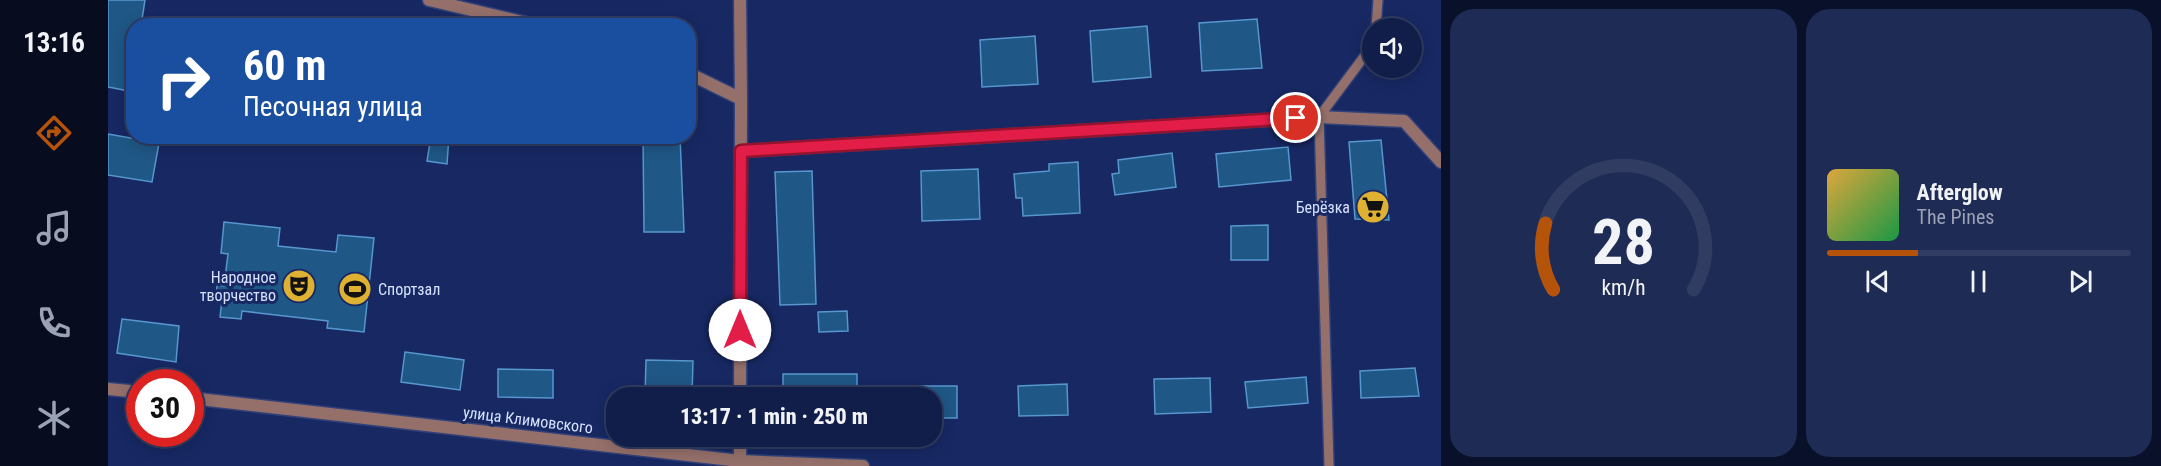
<!DOCTYPE html>
<meta charset="utf-8">
<style>
body{margin:0;font-family:"Roboto Condensed",sans-serif;background:#1e2b54;color:#f1f3f6;height:100vh;display:flex;flex-direction:column;font-size:22px;white-space:nowrap}
*{box-sizing:border-box;margin:0}
p{font-size:20px;color:#9ca2b5}
.icon{flex:none;width:33px;height:33px;fill:none;stroke:currentColor;stroke-width:2;stroke-linecap:round;stroke-linejoin:round}
.map{position:relative;flex:1;overflow:hidden}
.drawer{display:flex;flex-direction:column;gap:9px;padding:9px;background:#091029;width:720px}
.drawer>*{flex:none}
.hud{position:absolute;left:18px;top:18px;width:570px;height:126px;border-radius:24px;box-shadow:0 3px 15px #0003,0 0 0 2px #303c62;background:#1a4fa0;color:#fff;overflow:hidden}
.tools{position:absolute;left:1254px;top:18px;display:grid;gap:12px}
.tools a{display:grid;place-items:center;width:60px;height:60px;border-radius:50%;background:#111e4a;box-shadow:0 3px 15px #0003,0 0 0 2px #303c62;font-size:30px}
.speed{position:absolute;left:18px;top:369px;display:flex;gap:12px;font-size:30px;font-weight:700;text-align:center}
.speed>*{display:grid;place-content:center;width:78px;height:78px;border-radius:50%;background:#111e4a;box-shadow:0 3px 15px #0003,0 0 0 2px #303c62;line-height:1}
.speed .limit{border:9px solid #d22;background:#fff;color:#111}
.pin{position:absolute;display:grid;place-items:center;width:51px;height:51px;color:#fff;margin:-26px;border:3px solid #fff;border-radius:50%;box-shadow:0 2px 6px #0007}
.me{position:absolute;width:66px;margin:-33px;rotate:0deg;stroke-linejoin:round;filter:drop-shadow(0 0 4px #0008)}
.turn{display:flex;align-items:center;gap:21px;height:126px;padding:0 18px;font-size:27px}
.turn .icon{width:78px;height:78px;stroke-width:2.5}
.turn b{display:block;font-size:42px;line-height:51px}
.drawer .card{flex:1;display:flex;flex-direction:column;justify-content:center;gap:9px;min-width:0;padding:0 21px;border-radius:24px;background:#1e2b54}
.drawer .dial{align-items:center;gap:0}
.dial svg{height:156px;overflow:visible;fill:none;stroke:#303c62;stroke-width:7;stroke-linecap:round;text-anchor:middle}
.dial text{fill:#f1f3f6;stroke:none}
.song{display:flex;align-items:center;gap:18px}
.cover{width:72px;height:72px;border-radius:9px;background:linear-gradient(135deg,hsl(40 70% 55%),hsl(140 70% 35%))}
.played{height:6px;border-radius:3px;background:linear-gradient(90deg,#b45309 30%,#303c62 30%)}
.keys{display:flex;justify-content:space-around;direction:ltr}
.drawer .tiles{flex:1;display:grid;gap:9px;grid-template-columns:repeat(2,1fr)}
.trip{position:absolute;left:498px;top:387px;width:336px;height:60px;border-radius:24px;background:#111e4a;box-shadow:0 3px 15px #0003,0 0 0 2px #303c62;font-weight:800;line-height:60px;text-align:center}
main{display:flex;flex:1;min-height:0}
.tabs{display:flex;flex-direction:column;width:108px;justify-content:space-around;align-items:center;background:#070c1e;color:#9ca2b5}
.tabs .icon{width:42px;height:42px}
.tabs .active{color:#b45309}
.tabs b{font-size:27px;color:#f1f3f6}
.map>svg:first-child{display:block}
</style>
<main>
<nav class="tabs">
<b>13:16</b>
<svg class="icon active" aria-label="directions" viewBox="0 0 24 24"><path d="M12 3l9 9-9 9-9-9zM9 14v-3h6M13 9l2 2-2 2"/></svg>
<svg class="icon" aria-label="music" viewBox="0 0 24 24"><path d="M9 18V5l10-2v13"/><circle cx="6" cy="18" r="3"/><circle cx="16" cy="16" r="3"/></svg>
<svg class="icon" aria-label="phone" viewBox="0 0 24 24"><path d="M5 4h4l2 5-3 2q2 4 5 5l2-3 5 2v4C11 20 4 13 5 4z"/></svg>
<svg class="icon" aria-label="climate" viewBox="0 0 24 24"><path d="M12 3v18M4 7l16 10M4 17L20 7"/></svg>
</nav>
<div class="map">
<svg width="1333" height="466" viewBox="0 0 1333 466">
<rect width="100%" height="100%" fill="#172863"/>
<g fill="#1f5786" stroke="#5796ce" stroke-width="1.5">
<polygon points="0,0 37,0 33,26 26,26 26,66 21,91 0,87"/>
<polygon points="1149,19 1154,68 1094,71 1091,23"/>
<polygon points="1039,26 1043,77 985,82 982,31"/>
<polygon points="927,36 930,84 874,87 872,40"/>
<polygon points="0,134 51,143 44,182 0,175"/>
<polygon points="323,136 341,136 339,164 319,161"/>
<polygon points="535,136 572,136 576,232 536,232"/>
<polygon points="1273,140 1281,220 1247,219 1241,142"/>
<polygon points="1180,147 1183,180 1111,187 1108,154"/>
<polygon points="1064,153 1068,187 1007,195 1004,174 1011,173 1010,160"/>
<polygon points="970,162 972,213 915,216 914,198 908,198 906,174 941,171 941,164"/>
<polygon points="870,169 872,219 814,221 813,171"/>
<polygon points="704,171 708,304 672,305 667,172"/>
<polygon points="116,222 172,228 170,246 228,252 230,235 266,238 256,332 219,328 220,321 134,311 133,319 112,317 114,300 108,299 109,285 116,286 120,254 113,253"/>
<polygon points="1160,225 1160,260 1123,260 1123,226"/>
<polygon points="739,311 740,331 711,332 710,312"/>
<polygon points="14,319 71,326 68,362 9,353"/>
<polygon points="297,352 356,360 352,390 293,382"/>
<polygon points="538,360 585,361 584,396 537,395"/>
<polygon points="1307,368 1311,396 1253,398 1252,371"/>
<polygon points="390,369 445,370 445,398 390,397"/>
<rect x="675" y="374" width="74" height="24"/>
<polygon points="1198,377 1200,403 1140,408 1137,382"/>
<polygon points="1102,378 1103,412 1047,414 1046,379"/>
<polygon points="959,384 960,415 911,416 910,386"/>
<polygon points="805,386 849,386 849,418 824,418 824,398 805,398"/>
</g>
<g fill="none" stroke-linecap="round" stroke-linejoin="round">
<g stroke="#324279" stroke-width="12">
<g id="lane">
<polyline points="1268,28 1270,0"/>
<polyline points="1221,466 1211,117 1264,46"/>
</g>
</g>
<g stroke="#324279" stroke-width="15">
<g id="street">
<polyline points="321,0 431,26"/>
<polyline points="632,0 633,99"/>
<polyline points="580,73 633,99 632,398"/>
<polyline points="633,151 1211,117 1296,121 1333,162"/>
<polyline points="0,389 32,392"/>
<polyline points="82,398 632,461 755,466"/>
<polyline points="632,461 632,436"/>
</g>
</g>
<use href="#lane" stroke="#95706b" stroke-width="9"/>
<use href="#street" stroke="#95706b" stroke-width="12"/>
</g>
<g fill="none" stroke-linecap="round" stroke-linejoin="round">
<g stroke="#92132f" stroke-width="15">
<polyline id="route" points="632,330 633,151 1188,118"/>
</g>
<use href="#route" stroke="#e11d48" stroke-width="10"/>
</g>
<defs>
<g id="supermarket-disc" transform="scale(1.725)"><circle r="9.5" fill="#deb133" stroke="#172863"/><path d="M-6-5.5h2.5l.6 2H6L4.5 2H-2.5L-4.4-4H-6ZM-1.5 3.2a1.3 1.3 0 1 0 .1 0ZM3 3.2a1.3 1.3 0 1 0 .1 0Z" fill="#111"/></g>
<g id="theatre-disc" transform="scale(1.725)"><circle r="9.5" fill="#deb133" stroke="#172863"/><path d="M-5-5.5Q0-4 5-5.5V0Q5 5 0 6Q-5 5-5 0ZM-3.3-2.5H-1v1.5H-3.3ZM1-2.5H3.3v1.5H1ZM-2.8 1Q0 5.5 2.8 1Z" fill="#111"/></g>
<g id="stadium-disc" transform="scale(1.725)"><circle r="9.5" fill="#deb133" stroke="#172863"/><path d="M0-5a6.5 5 0 1 0 0 10a6.5 5 0 1 0 0-10ZM-3.5-1.8h7v3.6h-7Z" fill="#111"/></g>
</defs>
<g fill-rule="evenodd">
<use href="#supermarket-disc" x="1265" y="207"/>
<use href="#theatre-disc" x="191" y="286"/>
<use href="#stadium-disc" x="247" y="289"/>
</g>
<g text-anchor="middle" dominant-baseline="central" stroke-width="6" stroke-linejoin="round" paint-order="stroke">
<g font-size="16" fill="#d5e1ff" stroke="#172863" text-anchor="end">
<text x="1242" y="207">Берёзка</text>
<text x="168" y="277">Народное<tspan x="168" dy="18">творчество</tspan></text>
<text x="270" y="289" text-anchor="start">Спортзал</text>
</g>
<g font-size="16" fill="#d5e1ff" stroke="#172863">
<text transform="translate(420 420) rotate(7)">улица Климовского</text>
</g>
</g>
</svg>
<div class="tools">
<a><svg class="icon" aria-label="sound" viewBox="0 0 24 24"><path d="M4 9h4l5-4v14l-5-4H4zM17 9q2 3 0 6"/></svg></a>
</div>
<div class="speed"><div class="limit">30</div></div>
<div class="pin" style="left:1188px;top:118px;background:#d93025"><svg class="icon" aria-label="arrive" viewBox="0 0 24 24"><path d="M6 21V4h12l-3 4 3 4H6"/></svg></div>
<svg class="me" style="left:632px;top:330px" viewBox="-20 -20 40 40"><circle r="19" fill="#fff"/><path d="M0-13L10 11 0 6-10 11z" fill="#e11d48"/></svg>
<div class="trip">13:17 · 1 min · 250 m</div>
<div class="hud">
<div class="turn"><svg class="icon" aria-label="right" viewBox="0 0 24 24"><path d="M7 20v-9h11M14 6l5 5-5 5"/></svg><div><b>60 m</b>Песочная улица</div></div>
</div>
</div>
<section class="drawer">
<div class="tiles">
<div class="card dial"><svg viewBox="0 0 100 80">
<path d="M14 69A42 42 0 1 1 86 69"/>
<path d="M14 69A42 42 0 0 1 10 35" stroke="#b45309"/>
<text x="50" y="56" font-size="32" font-weight="700">28</text>
<text x="50" y="72" font-size="11">km/h</text>
</svg></div>
<div class="card">
<div class="song"><i class="cover"></i><div><b>Afterglow</b><p>The Pines</p></div></div>
<div class="played"></div>
<div class="keys"><svg class="icon" aria-label="previous" viewBox="0 0 24 24"><path d="M18 5L8 12l10 7zM5 5v14"/></svg><svg class="icon" aria-label="pause" viewBox="0 0 24 24"><path d="M8 5v14M16 5v14"/></svg><svg class="icon" aria-label="next" viewBox="0 0 24 24"><path d="M6 5l10 7-10 7zM19 5v14"/></svg></div>
</div>
</div>
</section>
</main>
